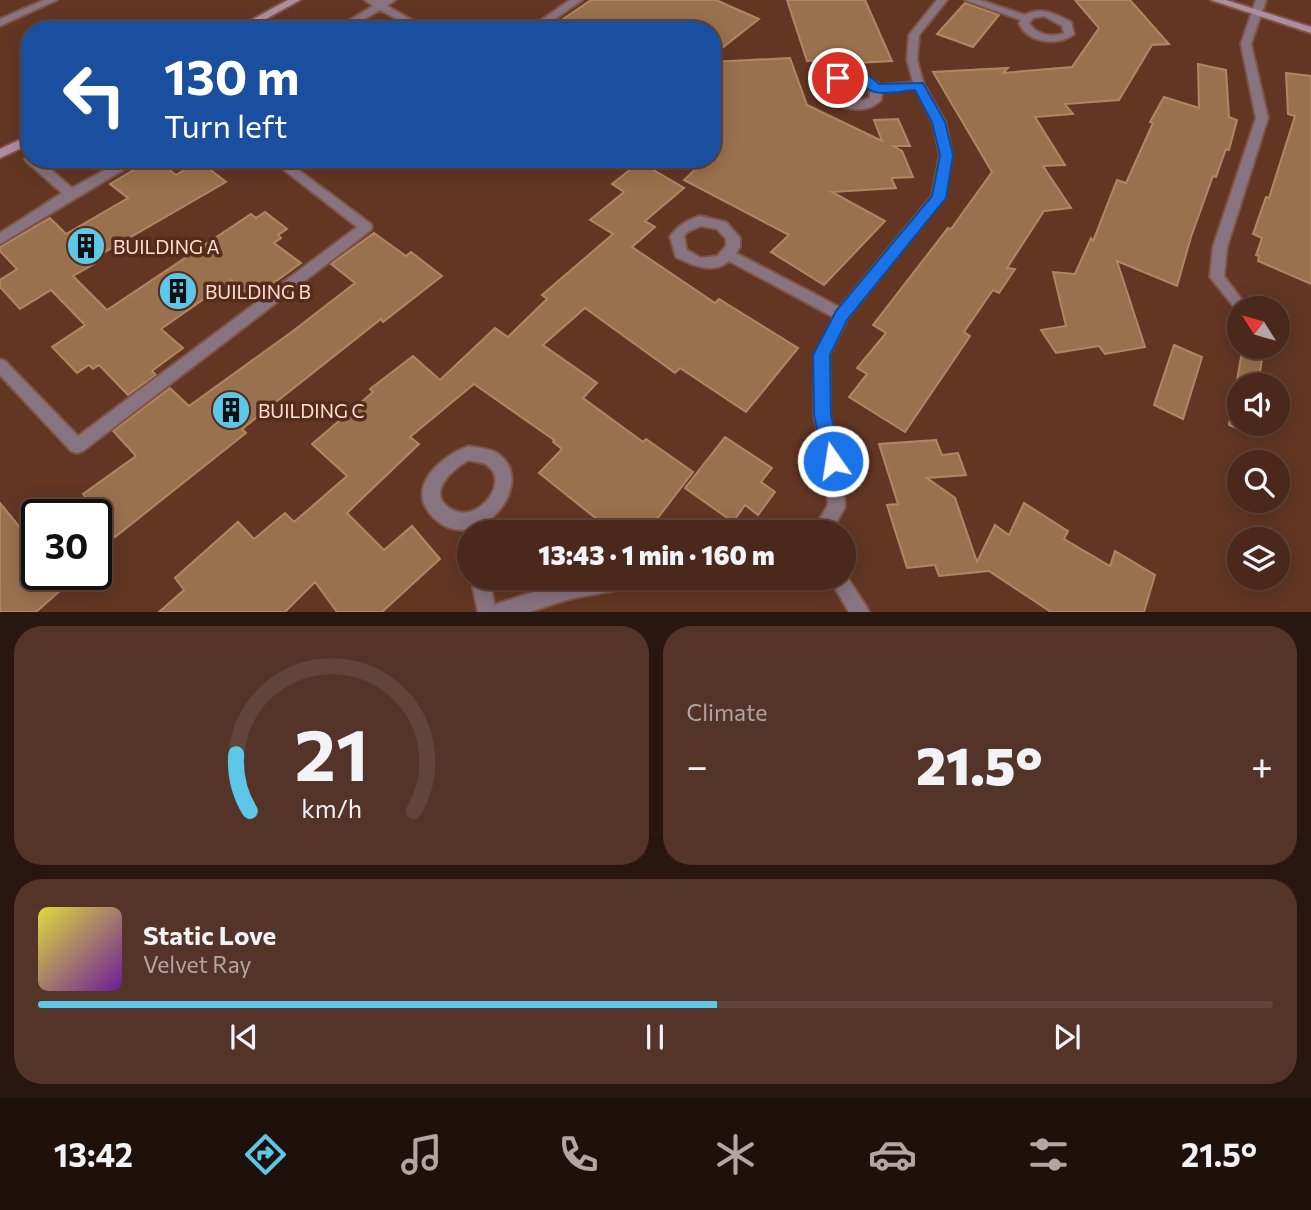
<!DOCTYPE html>
<meta charset="utf-8">
<style>
body{margin:0;font-family:Commissioner,sans-serif;background:#543428;color:#f1f3f6;height:100vh;display:flex;flex-direction:column;font-size:26px;white-space:nowrap}
*{box-sizing:border-box;margin:0}
p{font-size:23px;color:#b2a6a3}
.icon{flex:none;width:38px;height:38px;fill:none;stroke:currentColor;stroke-width:2;stroke-linecap:round;stroke-linejoin:round}
.map{position:relative;height:612px;overflow:hidden}
.side{display:flex;flex-direction:column;gap:14px;padding:14px;background:#29160f;flex:1}
.side>*{flex:none}
.guide{position:absolute;left:21px;top:21px;width:700px;height:147px;border-radius:28px;box-shadow:0 4px 18px #0003,0 0 0 2px #61443a;background:#1a4fa0;color:#fff;overflow:hidden}
.needle{width:46px;rotate:307deg}
.fabs{position:absolute;left:1227px;top:296px;display:grid;gap:14px}
.fabs a{display:grid;place-items:center;width:63px;height:63px;border-radius:50%;background:#4a281b;box-shadow:0 4px 18px #0003,0 0 0 2px #61443a;font-size:35px}
.speed{position:absolute;left:21px;top:499px;display:flex;gap:14px;font-size:35px;font-weight:700;text-align:center}
.speed>*{display:grid;place-content:center;width:91px;height:91px;border-radius:50%;background:#4a281b;box-shadow:0 4px 18px #0003,0 0 0 2px #61443a;line-height:1}
.speed .limit{border:4px solid #111;border-radius:10px;background:#fff;color:#111}
.pin{position:absolute;display:grid;place-items:center;width:60px;height:60px;color:#fff;margin:-30px;border:4px solid #fff;border-radius:50%;box-shadow:0 2px 7px #0007}
.me{position:absolute;width:77px;margin:-38px;rotate:347deg;stroke-linejoin:round;filter:drop-shadow(0 0 5px #0008)}
.turn{display:flex;align-items:center;gap:24px;height:147px;padding:0 28px;font-size:32px}
.turn .icon{width:91px;height:91px;stroke-width:2.5}
.turn b{display:block;font-size:49px;line-height:60px}
.big{font-size:52px;font-weight:800;line-height:1.1}
.side .card{flex:1;display:flex;flex-direction:column;justify-content:center;gap:10px;min-width:0;padding:0 24px;border-radius:28px;background:#543428}
.side .dial{align-items:center;gap:0}
.dial svg{height:182px;overflow:visible;fill:none;stroke:#61443a;stroke-width:7;stroke-linecap:round;text-anchor:middle}
.dial text{fill:#f1f3f6;stroke:none}
.song{display:flex;align-items:center;gap:21px}
.cover{width:84px;height:84px;border-radius:10px;background:linear-gradient(135deg,hsl(60 70% 55%),hsl(280 70% 35%))}
.played{height:7px;border-radius:4px;background:linear-gradient(90deg,#5dc7e8 55%,#61443a 55%)}
.keys{display:flex;justify-content:space-around;direction:ltr}
.heat{display:flex;justify-content:space-between;align-items:center;font-size:38px;direction:ltr}
.side .tiles{flex:1;display:grid;gap:14px;grid-template-columns:1fr 1fr}
.card:last-child{grid-column:span 2}
.trip{position:absolute;left:457px;top:520px;width:399px;height:70px;border-radius:35px;background:#4a281b;box-shadow:0 4px 18px #0003,0 0 0 2px #61443a;font-weight:800;line-height:70px;text-align:center}
.tabs{display:flex;height:112px;justify-content:space-around;align-items:center;background:#1e100b;color:#b2a6a3}
.tabs .icon{width:49px;height:49px}
.tabs .selected{color:#5dc7e8}
.tabs b{font-size:32px;color:#f1f3f6}
.map>svg:first-child{display:block}
</style>
<div class="map">
<svg width="1311" height="612" viewBox="0 0 1311 612">
<rect width="100%" height="100%" fill="#633624"/>
<g fill="#9a714e" stroke="#b18763" stroke-width="2">
<polygon points="591,0 716,0 759,19 712,56 712,30 547,30"/>
<polygon points="787,0 865,0 892,61 856,63 854,59 807,61"/>
<polygon points="1075,0 1130,0 1169,44 1152,45 1119,100 1065,104 1073,114 1035,117 1065,165 1043,166 1071,208 1044,211 1007,268 1015,269 999,293 993,290 964,332 970,336 905,432 849,397 867,374 857,368 886,333 873,325 948,228 951,229 992,172 933,72 1008,68 1003,73 1072,67 1099,28"/>
<polygon points="965,3 999,15 973,47 937,34"/>
<polygon points="790,58 807,105 882,141 874,120 898,119 910,146 893,146 902,151 913,177 891,178 896,188 832,192 885,221 824,285 771,252 789,235 684,180 706,159 712,159 712,62"/>
<polygon points="1198,64 1226,70 1229,117 1237,120 1229,150 1226,149 1216,177 1213,176 1191,237 1177,286 1117,261 1145,347 1105,354 1099,346 1056,353 1041,330 1066,326 1053,272 1075,274 1091,238 1093,241 1117,180 1126,183 1153,123 1150,122 1164,97 1199,108"/>
<polygon points="1286,73 1311,76 1311,284 1258,261 1259,256 1256,255 1262,238 1253,234 1266,197 1269,198 1295,116 1288,114"/>
<polygon points="152,159 156,159 176,175 199,161 226,182 91,260 94,264 73,276 107,310 251,214 256,218 265,212 287,229 278,235 281,238 274,243 301,263 253,298 231,280 161,329 183,348 152,371 156,375 128,395 99,365 93,369 89,365 77,373 52,347 85,325 51,290 20,309 0,287 0,280 17,269 0,251 0,247 50,218 66,234 128,198 110,184"/>
<polygon points="640,162 684,188 645,221 655,227 632,247 715,303 719,299 798,348 746,412 680,368 675,373 585,308 543,345 597,383 583,398 643,442 646,439 693,472 647,532 613,532 539,473 562,449 553,442 554,440 474,384 410,437 419,444 347,513 384,550 412,526 440,559 382,612 337,612 315,582 285,612 159,612 184,590 175,578 238,522 254,539 285,513 294,522 347,476 312,444 373,392 370,389 413,356 440,380 495,328 508,337 547,299 542,295 613,234 590,220 624,192 612,184"/>
<polygon points="374,233 406,256 411,252 442,276 383,322 381,319 242,429 246,433 115,537 83,494 136,456 113,431 170,388 189,406 293,331 355,283 331,264"/>
<polygon points="1174,345 1202,357 1183,419 1154,405"/>
<polygon points="1243,346 1264,346 1258,385 1239,385 1239,424 1253,424 1252,435 1229,425"/>
<polygon points="725,437 772,468 761,482 775,492 758,515 745,505 733,522 685,488"/>
<polygon points="936,440 942,455 958,453 966,475 927,478 955,498 977,562 995,525 1009,535 1024,503 1068,531 1064,539 1110,566 1115,551 1155,575 1144,612 1051,612 989,571 939,576 935,565 907,568 887,505 898,504 879,444"/>
<polygon points="0,503 37,548 37,574 79,574 36,612 0,612"/>
</g>
<g fill="none" stroke-linecap="round" stroke-linejoin="round">
<g stroke="#7f5444" stroke-width="4">
<g id="lane">
<polygon points="365,0 395,0 387,6 430,30 417,30 380,10 346,30 333,30 373,6"/>
<polygon points="570,0 582,0 539,30 527,30"/>
<path d="M965,0h15l45,15c17,-9 30,-1 46,7l3,12c-16,13 -47,9 -55,-11l2,-3zM1044,16l18,10 2,7c-13,5 -27,2 -35,-10l4,-5z"/>
<path d="M846,73l21,4 13,8 39,-3 5,3 -5,3 -37,4 -1,8c-14,14 -34,10 -50,2l-7,-15 4,-7zM847,79l12,3 11,6v10l-15,4 -16,-5 -5,-10z"/>
<polygon points="30,155 30,159 39,159 72,188 125,159 141,159 0,244 0,233 62,193 27,162 25,159"/>
<polygon points="270,159 284,159 371,224 372,227 371,230 83,451 77,453 71,451 0,375 0,359 5,361 78,436 357,227"/>
<path d="M700,216l26,6 14,16v9l-4,6 111,58 2,4 -2,4h-10l-108,-58c-16,14 -37,4 -53,-4l-6,-20c8,-12 16,-16 30,-21zM701,226l16,3 9,10v7l-9,10 -16,2 -14,-8 -3,-13 3,-5z"/>
<path d="M469,446c8,2 19,2 26,6 47,27 -17,108 -61,66 -31,-30 7,-62 35,-72zM469,460c5,2 12,2 16,4 28,15 -7,62 -34,45 -26,-15 1,-40 18,-49z"/>
<polygon points="844,572 866,606 869,612 849,612 829,578 844,578"/>
<polygon points="471,578 489,578 496,612 478,612"/>
</g>
</g>
<g stroke="#7f5444" stroke-width="4">
<g id="street">
<polygon points="44,0 57,0 0,26 0,19"/>
<polygon points="937,0 947,0 919,35 917,60 924,85 945,122 952,155 944,197 847,319 829,355 830,415 841,461 845,507 831,532 812,532 828,505 825,461 814,415 815,355 837,311 932,196 940,155 933,122 914,85 907,60 909,35"/>
<polygon points="1256,0 1266,0 1251,44 1268,118 1227,247 1224,276 1248,308 1239,308 1239,313 1210,277 1213,247 1256,118 1241,44"/>
<polygon points="588,578 642,578 639,584 633,587 569,599 529,612 490,612 493,606 499,603 569,581"/>
</g>
</g>
<g stroke="#7f5444" stroke-width="4">
<g id="secondary">
<polygon points="288,0 300,0 246,30 233,30"/>
<polygon points="1211,0 1226,0 1311,27 1311,33"/>
<polygon points="30,135 30,144 0,158 0,149"/>
</g>
</g>
<use href="#lane" fill="#887380" fill-rule="evenodd"/>
<use href="#street" fill="#887380" fill-rule="evenodd"/>
<use href="#secondary" fill="#ae8da1" fill-rule="evenodd"/>
</g>
<path fill="#1a73e8" stroke="#114b97" stroke-width="2" d="M846,72l23,4 10,8 44,-1 22,39 8,33 -7,43 -99,122 -17,35 1,60 11,46 -2,6 -7,3 -6,-3 -3,-6 -10,-46 -1,-60 23,-44 96,-115 8,-41 -8,-33 -17,-32c-12,1 -29,5 -40,2 -16,-4 -14,-16 -37,-10l-6,-4z"/>
<defs>
<g id="building-disc" transform="scale(2.0125)"><circle r="9.5" fill="#5dc7e8" stroke="#572b1a"/><path d="M-4-6H4V6H1V3H-1V6H-4ZM-2.5-4.3h1.7v1.8h-1.7ZM.8-4.3h1.7v1.8H.8ZM-2.5-1h1.7V.8h-1.7ZM.8-1h1.7V.8H.8Z" fill="#111"/></g>
</defs>
<g fill-rule="evenodd">
<use href="#building-disc" x="86" y="246"/>
<use href="#building-disc" x="178" y="291"/>
<use href="#building-disc" x="231" y="410"/>
</g>
<g text-anchor="middle" dominant-baseline="central" stroke-width="7" stroke-linejoin="round" paint-order="stroke">
<g font-size="19" fill="#fcded4" stroke="#572b1a" text-anchor="start">
<text x="113" y="246">BUILDING A</text>
<text x="205" y="291">BUILDING B</text>
<text x="258" y="410">BUILDING C</text>
</g>
</g>
</svg>
<div class="fabs">
<a><svg class="needle" viewBox="-14 -14 28 28"><path d="M0-13l5 13h-10z" fill="#e53935"/><path d="M0 13l5-13h-10z" fill="#b2a6a3"/></svg></a>
<a><svg class="icon" aria-label="sound" viewBox="0 0 24 24"><path d="M4 9h4l5-4v14l-5-4H4zM17 9q2 3 0 6"/></svg></a>
<a><svg class="icon" aria-label="search" viewBox="0 0 24 24"><circle cx="10" cy="10" r="6"/><path d="M15 15l6 6"/></svg></a>
<a><svg class="icon" aria-label="layers" viewBox="0 0 24 24"><path d="M12 4l9 5-9 5-9-5zM3 14l9 5 9-5"/></svg></a>
</div>
<div class="speed"><div class="limit">30</div></div>
<div class="pin" style="left:838px;top:78px;background:#d93025"><svg class="icon" aria-label="arrive" viewBox="0 0 24 24"><path d="M6 21V4h12l-3 4 3 4H6"/></svg></div>
<svg class="me" style="left:833px;top:461px" viewBox="-20 -20 40 40"><circle r="17" fill="#1a73e8" stroke="#fff" stroke-width="3"/><path d="M0-11L8 9 0 5-8 9z" fill="#fff"/></svg>
<div class="trip">13:43 · 1 min · 160 m</div>
<div class="guide">
<div class="turn"><svg class="icon" aria-label="left" viewBox="0 0 24 24"><path d="M17 20v-9H6M10 6l-5 5 5 5"/></svg><div><b>130 m</b>Turn left</div></div>
</div>
</div>
<section class="side">
<div class="tiles">
<div class="card dial"><svg viewBox="0 0 100 80">
<path d="M14 69A42 42 0 1 1 86 69"/>
<path d="M14 69A42 42 0 0 1 8 44" stroke="#5dc7e8"/>
<text x="50" y="56" font-size="32" font-weight="700">21</text>
<text x="50" y="72" font-size="11">km/h</text>
</svg></div>
<div class="card"><p>Climate</p>
<div class="heat"><a>−</a><b class="big">21.5°</b><a>+</a></div>
</div>
<div class="card">
<div class="song"><i class="cover"></i><div><b>Static Love</b><p>Velvet Ray</p></div></div>
<div class="played"></div>
<div class="keys"><svg class="icon" aria-label="previous" viewBox="0 0 24 24"><path d="M18 5L8 12l10 7zM5 5v14"/></svg><svg class="icon" aria-label="pause" viewBox="0 0 24 24"><path d="M8 5v14M16 5v14"/></svg><svg class="icon" aria-label="next" viewBox="0 0 24 24"><path d="M6 5l10 7-10 7zM19 5v14"/></svg></div>
</div>
</div>
</section>
<nav class="tabs">
<b>13:42</b>
<svg class="icon selected" aria-label="directions" viewBox="0 0 24 24"><path d="M12 3l9 9-9 9-9-9zM9 14v-3h6M13 9l2 2-2 2"/></svg>
<svg class="icon" aria-label="music" viewBox="0 0 24 24"><path d="M9 18V5l10-2v13"/><circle cx="6" cy="18" r="3"/><circle cx="16" cy="16" r="3"/></svg>
<svg class="icon" aria-label="phone" viewBox="0 0 24 24"><path d="M5 4h4l2 5-3 2q2 4 5 5l2-3 5 2v4C11 20 4 13 5 4z"/></svg>
<svg class="icon" aria-label="climate" viewBox="0 0 24 24"><path d="M12 3v18M4 7l16 10M4 17L20 7"/></svg>
<svg class="icon" aria-label="car" viewBox="0 0 24 24"><path d="M5 17H2v-5l4-1 3-4h7l3 4 3 1v5h-3M9 17h6M6 11h13"/><circle cx="7" cy="17" r="2"/><circle cx="17" cy="17" r="2"/></svg>
<svg class="icon" aria-label="filters" viewBox="0 0 24 24"><path d="M4 7h16M4 17h16"/><circle cx="9" cy="7" r="2"/><circle cx="15" cy="17" r="2"/></svg>
<b>21.5°</b>
</nav>
